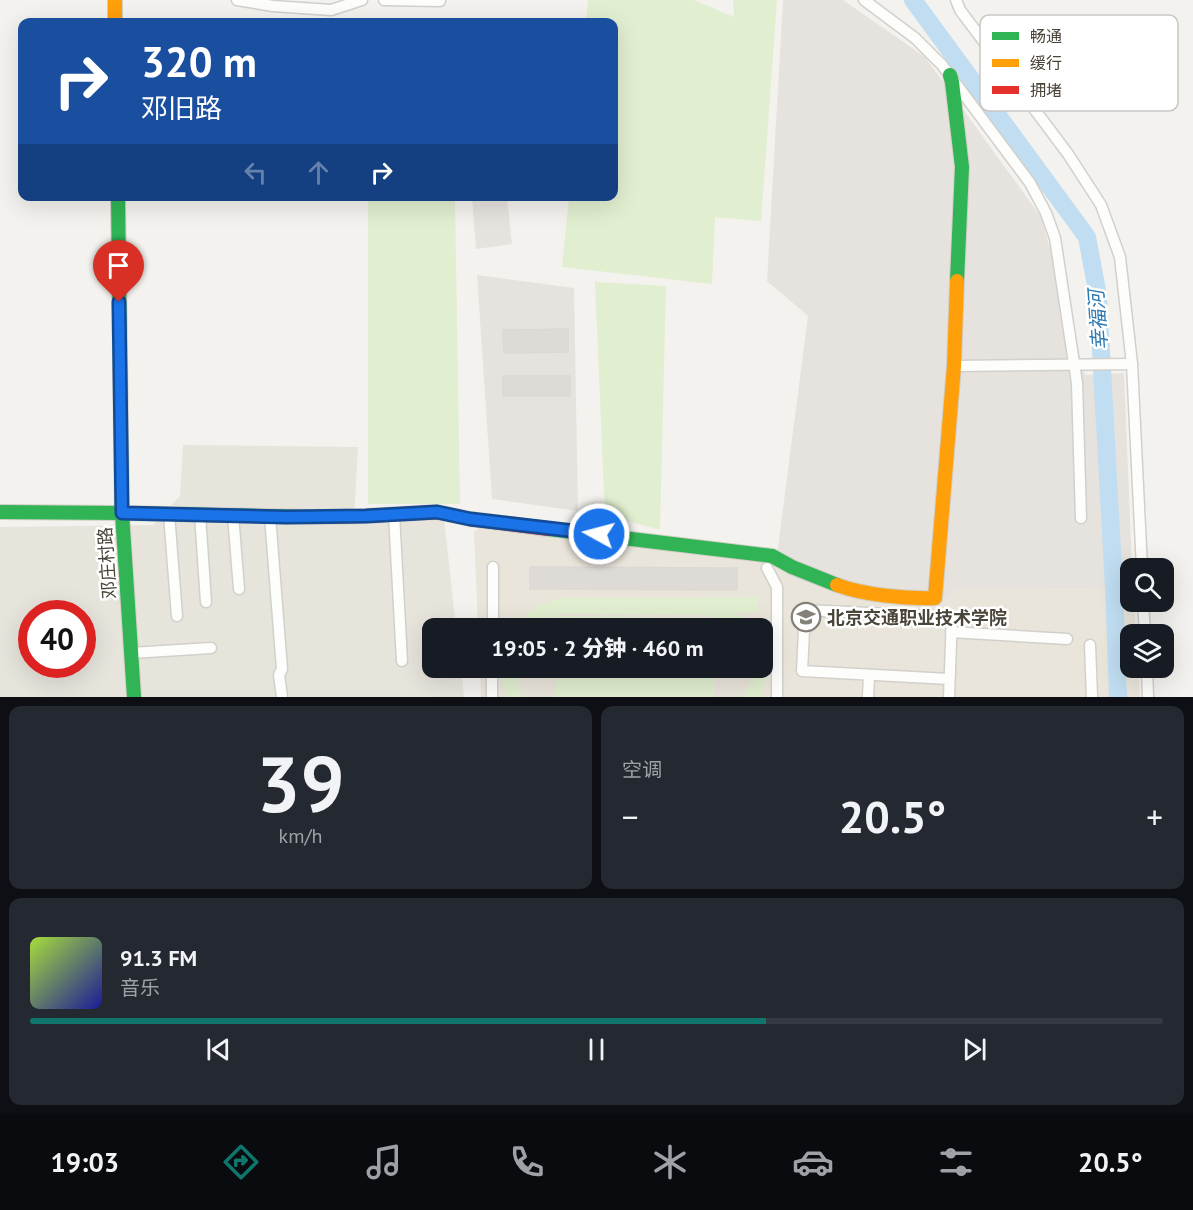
<!DOCTYPE html>
<html lang="zh">
<meta charset="utf-8">
<style>
body{margin:0;font-family:"PT Sans","Noto Sans SC",sans-serif;background:#242831;color:#f1f3f6;height:100vh;display:flex;flex-direction:column;font-size:22px;white-space:nowrap}
*{box-sizing:border-box;margin:0}
p{font-size:20px;color:#9ea1a6}
.icon{flex:none;width:33px;height:33px;fill:none;stroke:currentColor;stroke-width:2;stroke-linecap:round;stroke-linejoin:round}
.map{position:relative;height:697px;overflow:hidden}
.details{display:flex;flex-direction:column;gap:9px;padding:9px;background:#0d0f14;flex:1}
.details>*{flex:none}
.hud{position:absolute;left:18px;top:18px;width:600px;height:183px;border-radius:12px;box-shadow:0 6px 24px #0002;background:#1a4fa0;color:#fff;overflow:hidden}
.fabs{position:absolute;left:1120px;top:558px;display:grid;gap:12px}
.fabs a{display:grid;place-items:center;width:54px;height:54px;border-radius:12px;background:#171b24;box-shadow:0 6px 24px #0002;font-size:30px}
.speed{position:absolute;left:18px;top:600px;display:flex;gap:12px;font-size:30px;font-weight:700;text-align:center}
.speed>*{display:grid;place-content:center;width:78px;height:78px;border-radius:50%;background:#171b24;box-shadow:0 6px 24px #0002;line-height:1}
.speed .limit{border:9px solid #d22;background:#fff;color:#111}
.pin{position:absolute;display:grid;place-items:center;width:51px;height:51px;color:#fff;margin:-62px -26px;border-radius:50% 50% 50% 0;rotate:-45deg;box-shadow:0 0 6px #0007}
.pin .icon{rotate:45deg}
.me{position:absolute;width:66px;margin:-33px;rotate:277deg;stroke-linejoin:round;filter:drop-shadow(0 0 4px #0008)}
.turn{display:flex;align-items:center;gap:21px;height:126px;padding:0 24px;font-size:27px}
.turn .icon{width:78px;height:78px;stroke-width:2.5}
.turn b{display:block;font-size:42px;line-height:51px}
.lanes{display:flex;align-items:center;height:57px;padding:0 24px;background:#0003;justify-content:center;gap:30px;direction:ltr}
.lanes .off{opacity:.35}
.big{font-size:45px;font-weight:800;line-height:1.1}
.details .widget{flex:1;display:flex;flex-direction:column;justify-content:center;gap:9px;min-width:0;padding:0 21px;border-radius:12px;background:#242831}
.details .dial{align-items:center;gap:0}
.dial b{font-size:78px;line-height:1}
.song{display:flex;align-items:center;gap:18px}
.cover{width:72px;height:72px;border-radius:9px;background:linear-gradient(135deg,hsl(80 70% 55%),hsl(240 70% 35%))}
.played{height:6px;border-radius:3px;background:linear-gradient(90deg,#0f766e 65%,#363941 65%)}
.keys{display:flex;justify-content:space-around;direction:ltr}
.heat{display:flex;justify-content:space-between;align-items:center;font-size:33px;direction:ltr}
.details .tiles{flex:1;display:grid;gap:9px;grid-template-columns:1fr 1fr}
.widget:last-child{grid-column:span 2}
.trip{position:absolute;left:422px;top:618px;width:351px;height:60px;border-radius:12px;background:#171b24;box-shadow:0 6px 24px #0002;font-weight:800;line-height:60px;text-align:center}
.tab-bar{display:flex;height:96px;justify-content:space-around;align-items:center;background:#090b0e;color:#9ea1a6}
.tab-bar .icon{width:42px;height:42px}
.tab-bar .active{color:#0f766e}
.tab-bar b{font-size:27px;color:#f1f3f6}
.map>svg:first-child{display:block}
</style>
<div class="map">
<svg width="1193" height="697" viewBox="0 0 1193 697">
<rect width="100%" height="100%" fill="#f4f2ee"/>
<path fill="#e7e4dc" fill-rule="evenodd" d="M183,445l175,2 -4,75 90,-4 12,110h-24v40h29l3,29h-464v-170l153,-2 27,-29zM32,614h50v50h-50z"/>
<g fill="#e6e2de">
<polygon points="783,0 843,0 925,57 1041,217 1085,375 1124,373 1132,568 1131,588 959,589 938,606 882,602 855,597 844,593 791,579 776,563 808,316 767,281"/>
<polygon points="472,197 507,197 512,244 476,249"/>
<polygon points="477,275 574,288 578,511 492,499"/>
</g>
<polygon fill="#eae5da" points="482,526 776,563 791,579 844,593 855,597 882,602 938,606 959,589 1131,588 1131,602 1134,602 1136,634 1131,634 1131,668 1138,668 1140,697 481,697 480,668 762,668 762,628 478,628 474,532"/>
<g fill="#e1eecf">
<polygon points="588,0 694,0 734,17 733,0 777,0 761,221 715,217 712,284 562,267 569,197 614,196 614,22 586,22"/>
<polygon points="368,197 455,197 460,504 368,504"/>
<polygon points="595,282 666,286 660,530 605,515"/>
<path d="M758,597v16h-21l16,15h-18c-10,-8 -20,-11 -32,-13l-139,-1 -7,2 158,2v10h-159l-1,-12c-8,2 -16,6 -22,12h-20l12,-13 18,-12 19,-5z"/>
<path d="M762,644c7,16 7,37 -1,53h-18c6,-10 10,-18 10,-29h9z"/>
<polygon points="500,668 516,668 517,680 523,697 508,697 504,690"/>
<rect x="555" y="668" width="159" height="29"/>
</g>
<g fill="none" stroke-linecap="round" stroke-linejoin="round">
<polyline stroke="#c0ddf1" stroke-width="18" points="913,0 1087,237 1098,296 1114,587 1118,697"/>
</g>
<g fill="#dedbd6" stroke="#dcd9d4" stroke-width="1.5">
<polygon points="568,329 568,352 504,353 503,330"/>
<rect x="503" y="376" width="67" height="20"/>
<polygon points="530,567 737,568 737,590 530,589"/>
</g>
<g fill="none" stroke-linecap="round" stroke-linejoin="round">
<g stroke="#d2d0cb" stroke-width="13">
<g id="street">
<polyline points="237,0 273,6 331,10 362,0"/>
<polyline points="384,0 440,1 440,0"/>
<polyline points="864,0 915,38 942,65 1030,183 1046,213 1055,238 1077,383 1081,518"/>
<polyline points="956,0 960,10 1068,154 1101,205 1120,257 1132,364 1142,568"/>
<polyline points="954,366 1132,364"/>
<polyline points="169,514 177,616"/>
<polyline points="394,514 402,661"/>
<polyline points="200,515 206,602"/>
<polyline points="233,515 239,589"/>
<polyline points="270,516 282,669 279,675 282,697"/>
<polyline points="767,568 777,587 777,697"/>
<polyline points="1143,602 1145,634"/>
<polyline points="493,628 493,567"/>
<polyline points="951,632 1067,639"/>
<polyline points="1090,645 1092,697"/>
<polyline points="131,653 211,648"/>
<polyline points="1147,668 1148,697"/>
<polyline points="492,697 492,668"/>
<polyline points="868,697 869,675"/>
<polyline points="949,697 952,617 805,610 802,671 949,679"/>
</g>
</g>
<g stroke="#d3cfc5" stroke-width="16">
<g id="fast">
<polyline points="950,75 952,82 962,167 957,281"/>
<polyline points="118,196 122,513 314,517"/>
<polyline points="0,512 122,513 134,697"/>
<polyline points="548,529 772,556 792,567 837,585"/>
</g>
</g>
<g stroke="#d3cfc5" stroke-width="16">
<g id="slow">
<polyline points="115,0 115,22"/>
<path d="M837,585c27,10 69,14 98,13l19,-232 3,-85"/>
</g>
</g>
<g stroke="#d3cfc5" stroke-width="16">
<polyline id="jam" points="314,517 366,516 437,512 470,519 548,529"/>
</g>
<use href="#street" stroke="#fdfdfc" stroke-width="10"/>
<use href="#fast" stroke="#30b455" stroke-width="14"/>
<use href="#slow" stroke="#ff9f0a" stroke-width="14"/>
<use href="#jam" stroke="#e5322d" stroke-width="14"/>
</g>
<g fill="none" stroke-linecap="round" stroke-linejoin="round">
<g stroke="#114b97" stroke-width="15">
<polyline id="route" points="119,302 122,513 286,517 366,516 437,512 470,519 599,534"/>
</g>
<use href="#route" stroke="#1a73e8" stroke-width="10"/>
</g>
<defs>
<g id="university-ring" transform="scale(1.5)"><circle r="9.5" fill="#fff" stroke="#868178" stroke-width="1.5"/><path d="M0-5L7-2L0 1L-7-2ZM-4 1L0 2.5L4 1V4Q0 6-4 4Z" fill="#868178"/></g>
</defs>
<g fill-rule="evenodd">
<use href="#university-ring" x="806" y="617"/>
</g>
<g text-anchor="middle" dominant-baseline="central" stroke-width="5" stroke-linejoin="round" paint-order="stroke">
<g font-size="18" fill="#4b4439" stroke="#fff">
<text transform="translate(107 563) rotate(-94)">邓庄村路</text>
</g>
<g font-size="18" font-weight="bold" fill="#4b4439" stroke="#fff" text-anchor="start">
<text x="827" y="617">北京交通职业技术学院</text>
</g>
<g font-size="20" font-style="italic" fill="#2e7ab2" stroke="#fff">
<text transform="translate(1098 320) rotate(-94)">幸福河</text>
</g>
</g>
<rect x="980" y="15" width="198" height="96" rx="9" fill="#fff" stroke="#c9c7c4" stroke-width="1.5"/>
<rect x="992" y="32" width="27" height="8" fill="#30b455"/>
<rect x="992" y="59" width="27" height="8" fill="#ff9f0a"/>
<rect x="992" y="86" width="27" height="8" fill="#e5322d"/>
<g font-size="16" fill="#4b4439">
<text x="1030" y="42">畅通</text>
<text x="1030" y="69">缓行</text>
<text x="1030" y="96">拥堵</text>
</g>
</svg>
<div class="fabs">
<a><svg class="icon" aria-label="search" viewBox="0 0 24 24"><circle cx="10" cy="10" r="6"/><path d="M15 15l6 6"/></svg></a>
<a><svg class="icon" aria-label="layers" viewBox="0 0 24 24"><path d="M12 4l9 5-9 5-9-5zM3 14l9 5 9-5"/></svg></a>
</div>
<div class="speed"><div class="limit">40</div></div>
<div class="pin" style="left:119px;top:302px;background:#d93025"><svg class="icon" aria-label="arrive" viewBox="0 0 24 24"><path d="M6 21V4h12l-3 4 3 4H6"/></svg></div>
<svg class="me" style="left:599px;top:534px" viewBox="-20 -20 40 40"><circle r="17" fill="#1a73e8" stroke="#fff" stroke-width="3"/><path d="M0-11L8 9 0 5-8 9z" fill="#fff"/></svg>
<div class="trip">19:05 · 2 分钟 · 460 m</div>
<div class="hud">
<div class="turn"><svg class="icon" aria-label="right" viewBox="0 0 24 24"><path d="M7 20v-9h11M14 6l5 5-5 5"/></svg><div><b>320 m</b>邓旧路</div></div>
<div class="lanes"><svg class="icon off" aria-label="left" viewBox="0 0 24 24"><path d="M17 20v-9H6M10 6l-5 5 5 5"/></svg><svg class="icon off" aria-label="ahead" viewBox="0 0 24 24"><path d="M12 20V5M6 11l6-6 6 6"/></svg><svg class="icon" aria-label="right" viewBox="0 0 24 24"><path d="M7 20v-9h11M14 6l5 5-5 5"/></svg></div>
</div>
</div>
<section class="details">
<div class="tiles">
<div class="widget dial"><b>39</b><p>km/h</p></div>
<div class="widget"><p>空调</p>
<div class="heat"><a>−</a><b class="big">20.5°</b><a>+</a></div>
</div>
<div class="widget">
<div class="song"><i class="cover"></i><div><b>91.3 FM</b><p>音乐</p></div></div>
<div class="played"></div>
<div class="keys"><svg class="icon" aria-label="previous" viewBox="0 0 24 24"><path d="M18 5L8 12l10 7zM5 5v14"/></svg><svg class="icon" aria-label="pause" viewBox="0 0 24 24"><path d="M8 5v14M16 5v14"/></svg><svg class="icon" aria-label="next" viewBox="0 0 24 24"><path d="M6 5l10 7-10 7zM19 5v14"/></svg></div>
</div>
</div>
</section>
<nav class="tab-bar">
<b>19:03</b>
<svg class="icon active" aria-label="directions" viewBox="0 0 24 24"><path d="M12 3l9 9-9 9-9-9zM9 14v-3h6M13 9l2 2-2 2"/></svg>
<svg class="icon" aria-label="music" viewBox="0 0 24 24"><path d="M9 18V5l10-2v13"/><circle cx="6" cy="18" r="3"/><circle cx="16" cy="16" r="3"/></svg>
<svg class="icon" aria-label="phone" viewBox="0 0 24 24"><path d="M5 4h4l2 5-3 2q2 4 5 5l2-3 5 2v4C11 20 4 13 5 4z"/></svg>
<svg class="icon" aria-label="climate" viewBox="0 0 24 24"><path d="M12 3v18M4 7l16 10M4 17L20 7"/></svg>
<svg class="icon" aria-label="car" viewBox="0 0 24 24"><path d="M5 17H2v-5l4-1 3-4h7l3 4 3 1v5h-3M9 17h6M6 11h13"/><circle cx="7" cy="17" r="2"/><circle cx="17" cy="17" r="2"/></svg>
<svg class="icon" aria-label="filters" viewBox="0 0 24 24"><path d="M4 7h16M4 17h16"/><circle cx="9" cy="7" r="2"/><circle cx="15" cy="17" r="2"/></svg>
<b>20.5°</b>
</nav>
